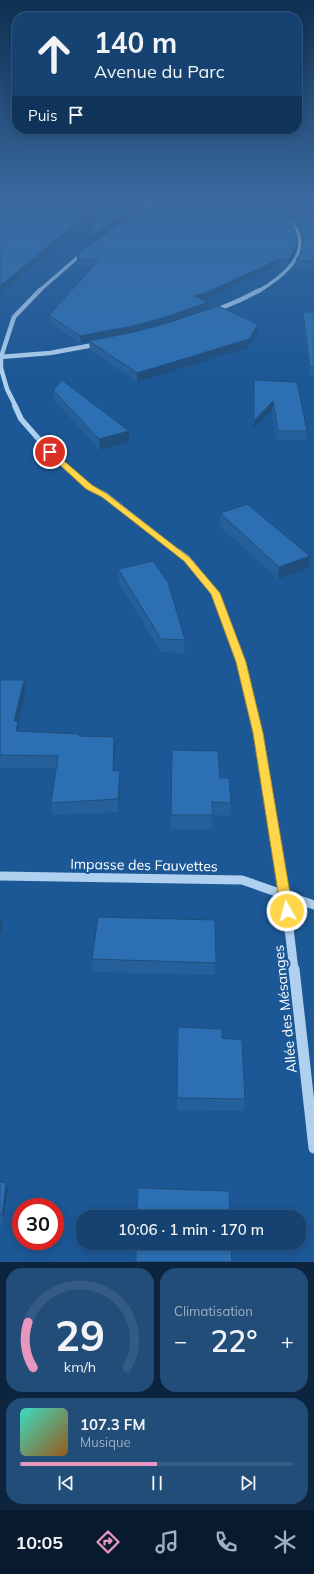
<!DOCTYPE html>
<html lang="fr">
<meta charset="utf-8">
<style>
body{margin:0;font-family:Mulish,sans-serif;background:#224d78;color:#f1f3f6;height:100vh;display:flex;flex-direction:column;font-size:15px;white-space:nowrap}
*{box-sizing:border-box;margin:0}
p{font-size:13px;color:#9db0c3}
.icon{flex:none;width:22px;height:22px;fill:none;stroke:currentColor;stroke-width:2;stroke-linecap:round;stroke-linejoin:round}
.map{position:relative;height:1262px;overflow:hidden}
.drawer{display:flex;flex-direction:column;gap:6px;padding:6px;background:#0c243e;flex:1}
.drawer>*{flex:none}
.top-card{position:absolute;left:12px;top:12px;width:290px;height:122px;border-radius:16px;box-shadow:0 2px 10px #0003,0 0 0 1px #345b83;background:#154270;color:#f1f3f6;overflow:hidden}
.speed{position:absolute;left:12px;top:1198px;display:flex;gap:8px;font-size:20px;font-weight:700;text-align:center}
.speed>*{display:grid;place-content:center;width:52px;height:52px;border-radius:50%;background:#154270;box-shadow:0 2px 10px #0003,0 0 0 1px #345b83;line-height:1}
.speed .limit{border:6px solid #d22;background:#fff;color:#111}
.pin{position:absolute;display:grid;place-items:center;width:34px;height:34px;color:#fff;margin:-17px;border:2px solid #fff;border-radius:50%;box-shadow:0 1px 4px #0007}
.me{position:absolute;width:44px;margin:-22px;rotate:353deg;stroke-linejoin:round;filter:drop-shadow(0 0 3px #0008)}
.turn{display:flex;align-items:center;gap:14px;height:84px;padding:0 16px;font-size:18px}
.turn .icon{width:52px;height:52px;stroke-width:2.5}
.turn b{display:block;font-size:28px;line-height:34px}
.then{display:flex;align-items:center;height:38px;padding:0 16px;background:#0003;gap:8px;font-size:15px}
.big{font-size:30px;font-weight:600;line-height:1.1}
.drawer .tile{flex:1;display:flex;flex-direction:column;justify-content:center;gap:6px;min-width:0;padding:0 14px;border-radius:16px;background:#224d78}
.drawer .dial{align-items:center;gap:0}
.dial svg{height:104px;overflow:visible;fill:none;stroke:#345b83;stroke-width:7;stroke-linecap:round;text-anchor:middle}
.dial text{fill:#f1f3f6;stroke:none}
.song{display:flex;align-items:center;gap:12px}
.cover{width:48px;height:48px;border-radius:6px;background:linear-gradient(135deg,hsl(170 70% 55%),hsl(30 70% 35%))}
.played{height:4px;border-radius:2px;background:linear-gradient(90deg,#e797bd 50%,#345b83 50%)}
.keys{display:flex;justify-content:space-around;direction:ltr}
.heat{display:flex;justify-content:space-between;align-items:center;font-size:22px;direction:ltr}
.drawer .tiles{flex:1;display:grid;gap:6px;grid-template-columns:1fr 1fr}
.tile:last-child{grid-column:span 2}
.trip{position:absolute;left:76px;top:1210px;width:230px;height:40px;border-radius:16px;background:#154270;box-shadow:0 2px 10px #0003,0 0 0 1px #345b83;font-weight:600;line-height:40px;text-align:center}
.dock{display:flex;height:64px;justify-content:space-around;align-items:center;background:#081a2d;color:#9db0c3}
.dock .icon{width:28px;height:28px}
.dock .active{color:#e797bd}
.dock b{font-size:18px;color:#f1f3f6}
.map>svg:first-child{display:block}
</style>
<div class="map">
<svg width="314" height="1262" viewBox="0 0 314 1262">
<rect width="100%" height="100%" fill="#1c5896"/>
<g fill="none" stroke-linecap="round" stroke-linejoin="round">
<g stroke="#b0d0ef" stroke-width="3.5">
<polyline points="116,198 151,207"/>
<polyline points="39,291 85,251"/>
<path d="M259,291c18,-11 49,-32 39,-58 -2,-5 -6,-9 -9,-13"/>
</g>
<g stroke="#b0d0ef" stroke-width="4.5">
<polyline points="214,311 240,300 260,290"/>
<polyline points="0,357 50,353 99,344"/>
<polyline points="16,407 7,389 1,368 1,357 14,317 40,290"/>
</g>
<polyline stroke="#b0d0ef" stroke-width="5.5" points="15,406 21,419 50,452 89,487 105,495 180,554"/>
<polyline stroke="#b0d0ef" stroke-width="7" points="179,553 187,559 215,593 241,662 259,738"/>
<g stroke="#b0d0ef" stroke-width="9">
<polyline points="259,737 285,895 294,970"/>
<polyline points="0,876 242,880 314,905"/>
</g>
<polyline stroke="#b0d0ef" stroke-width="11" points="294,969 314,1148"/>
</g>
<g fill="#26609a">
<polygon points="128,198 163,198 151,204"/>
<polygon points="246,198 314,198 314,269 295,267 296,260 300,254 302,245 301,234 295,222 296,216 307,214 290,216 264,203"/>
<polygon points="295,253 290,263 287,266 278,265 203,300 208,309 258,324 258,332 248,348 137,382 90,350 89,342 81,344 50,323 49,315 93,267 77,265 77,258"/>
<polygon points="303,312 314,312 314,376 309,375 303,319"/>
<polygon points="254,380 307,431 306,440 277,440 272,410 253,430"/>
<polygon points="53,390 129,431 129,442 100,450 54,400"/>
<polygon points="220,513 310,556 309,568 278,579 219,525"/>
<polygon points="118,569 185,640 184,653 161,652 118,581"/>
<polygon points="0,680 24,680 26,692 18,724 19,731 79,736 115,750 114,771 120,784 119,812 52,815 51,803 56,768 0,768"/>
<polygon points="172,750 220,778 231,803 230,816 213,815 212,829 171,829"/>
<polygon points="92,959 216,963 215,975 93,972"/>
<polygon points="178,1027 222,1038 245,1099 243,1111 177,1110"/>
<polygon points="0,1182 6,1183 8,1190 3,1222 0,1222"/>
</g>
<g fill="#1f4e7d">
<polygon points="107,198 110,198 110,202 0,293 0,286"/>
<polygon points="151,198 163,198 151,204"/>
<polygon points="143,202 143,208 88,245 87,239"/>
<polygon points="314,208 314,214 290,216 290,210"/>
<polygon points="296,247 295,253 290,263 287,266 288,260"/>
<polygon points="279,259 278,265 206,300 194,303 194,296"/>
<polygon points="208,302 208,310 166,324 133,333 89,341 89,342 81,344 80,336"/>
<polygon points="258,324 258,332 248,348 137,382 137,373"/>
<polygon points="273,401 272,410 253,430 254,421"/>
<polygon points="129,431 129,442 100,450 99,439"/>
<polygon points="310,556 309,568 278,579 279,567"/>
<polygon points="24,680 26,692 18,724 19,733 16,733 14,721"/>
<polygon points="114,737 115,750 113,784 113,771"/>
<polygon points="120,771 120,784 119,812 118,799"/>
<polygon points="0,915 3,928 0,936"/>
<polygon points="6,1183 8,1190 3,1222 2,1215"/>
</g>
<g fill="#2c70b3" stroke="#1f4e7d">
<polygon points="0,198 107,198 0,286"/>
<polygon points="109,198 127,198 143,202 87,239"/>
<polygon points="164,198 243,198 269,206 287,215 293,224 297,236 296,247 291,256 288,260 279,259 206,293 194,296 208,302 166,317 133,326 80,336 49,315 98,261 77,258 80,252 118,225"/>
<polygon points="266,198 314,198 314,208 290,210"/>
<polygon points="314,214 314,262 296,260 300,254 303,241 302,228 296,216"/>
<polygon points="218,306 258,324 249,339 137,373 89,341 134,332 168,323"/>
<polygon points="303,312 314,312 314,368 310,367"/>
<polygon points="62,380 129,431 99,439 53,390"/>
<polygon points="254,380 297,382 307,431 278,431 273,401 254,421"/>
<polygon points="247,504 310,556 279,567 220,513"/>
<polygon points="153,561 168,582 185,640 161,639 118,569"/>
<polygon points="0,680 24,680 14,721 18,721 16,731 79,734 79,736 114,737 113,771 120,771 118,799 51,803 58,756 0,755"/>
<polygon points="172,750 218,751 220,778 229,778 231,803 212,802 213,815 171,815"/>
<polygon points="98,917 215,920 216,963 92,959"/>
<polygon points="178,1027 222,1029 222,1038 242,1040 245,1099 177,1098"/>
<polygon points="0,1182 6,1183 2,1215 0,1215"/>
<polygon points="138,1188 229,1191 230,1217 137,1217"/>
<polygon points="136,1243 231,1243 232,1262 136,1262"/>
</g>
<linearGradient id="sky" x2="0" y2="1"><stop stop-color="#0f3052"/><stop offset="0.53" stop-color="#3a6aa0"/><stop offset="1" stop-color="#3a6aa0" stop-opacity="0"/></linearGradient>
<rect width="314" height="375" fill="url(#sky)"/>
<polygon fill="#ffd54a" stroke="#a68a30" points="50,449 92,485 107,494 190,558 220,593 246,662 263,733 293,911 291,915 287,916 283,915 281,911 253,733 236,662 211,594 184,561 102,497 86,489 47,453 46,452"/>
<g text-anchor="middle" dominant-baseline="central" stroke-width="4" stroke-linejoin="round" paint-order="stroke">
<g font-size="14" fill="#fff" stroke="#1c5896">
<text transform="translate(144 865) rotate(1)">Impasse des Fauvettes</text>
<text transform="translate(285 1009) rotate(-96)">Allée des Mésanges</text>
</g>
</g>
</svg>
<div class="speed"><div class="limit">30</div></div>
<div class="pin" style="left:50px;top:452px;background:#d93025"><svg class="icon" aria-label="arrive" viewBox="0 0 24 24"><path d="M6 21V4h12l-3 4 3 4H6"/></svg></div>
<svg class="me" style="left:287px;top:911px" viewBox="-20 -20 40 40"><circle r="17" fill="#ffd54a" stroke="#fff" stroke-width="3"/><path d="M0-11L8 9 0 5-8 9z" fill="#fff"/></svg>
<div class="trip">10:06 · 1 min · 170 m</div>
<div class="top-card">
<div class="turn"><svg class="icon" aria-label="ahead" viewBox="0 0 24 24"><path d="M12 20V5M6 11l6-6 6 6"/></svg><div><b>140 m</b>Avenue du Parc</div></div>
<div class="then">Puis<svg class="icon" aria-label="arrive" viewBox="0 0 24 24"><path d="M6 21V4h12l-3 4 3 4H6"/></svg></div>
</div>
</div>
<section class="drawer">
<div class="tiles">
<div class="tile dial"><svg viewBox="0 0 100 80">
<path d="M14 69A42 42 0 1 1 86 69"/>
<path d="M14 69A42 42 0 0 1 10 34" stroke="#e797bd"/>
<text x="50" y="56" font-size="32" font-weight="700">29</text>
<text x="50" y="72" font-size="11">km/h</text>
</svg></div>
<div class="tile"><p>Climatisation</p>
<div class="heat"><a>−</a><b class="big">22°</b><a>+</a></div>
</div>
<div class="tile">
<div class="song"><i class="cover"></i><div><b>107.3 FM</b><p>Musique</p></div></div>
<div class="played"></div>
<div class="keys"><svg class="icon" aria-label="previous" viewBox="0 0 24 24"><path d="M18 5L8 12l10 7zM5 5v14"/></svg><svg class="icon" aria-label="pause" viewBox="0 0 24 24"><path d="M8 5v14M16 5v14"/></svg><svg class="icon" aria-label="next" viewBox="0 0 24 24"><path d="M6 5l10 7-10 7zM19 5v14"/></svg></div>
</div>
</div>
</section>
<nav class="dock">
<b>10:05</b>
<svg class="icon active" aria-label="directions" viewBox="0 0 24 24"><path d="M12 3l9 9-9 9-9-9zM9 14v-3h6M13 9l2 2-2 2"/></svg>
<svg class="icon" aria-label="music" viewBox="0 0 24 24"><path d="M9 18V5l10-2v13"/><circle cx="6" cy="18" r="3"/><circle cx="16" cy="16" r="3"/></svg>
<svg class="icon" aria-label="phone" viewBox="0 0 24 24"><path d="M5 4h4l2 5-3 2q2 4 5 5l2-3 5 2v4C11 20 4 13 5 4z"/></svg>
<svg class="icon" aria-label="climate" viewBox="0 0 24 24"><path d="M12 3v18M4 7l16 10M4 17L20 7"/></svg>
</nav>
